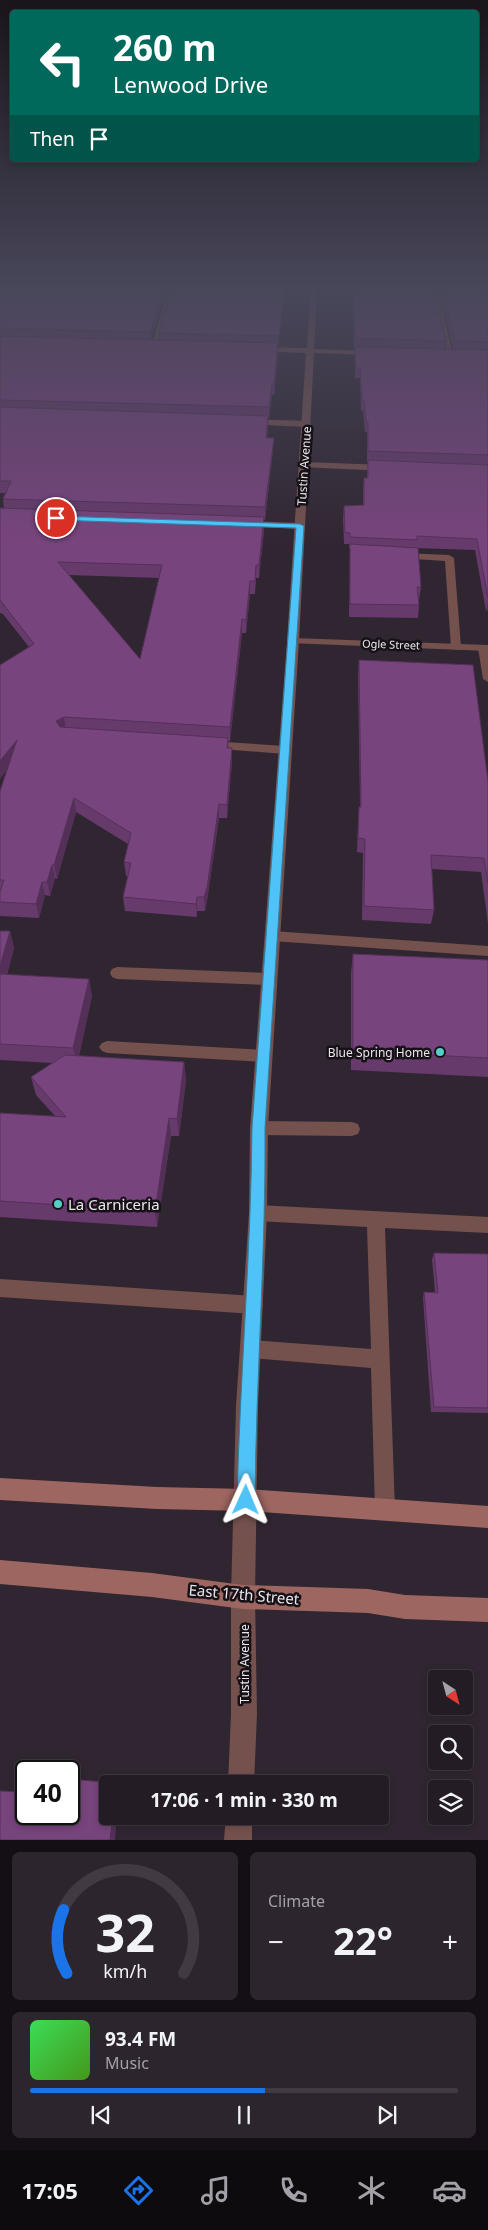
<!DOCTYPE html>
<meta charset="utf-8">
<style>
body{margin:0;font-family:"Noto Sans",sans-serif;background:#2c252d;color:#f1f3f6;height:100vh;display:flex;flex-direction:column;font-size:19px;white-space:nowrap}
*{box-sizing:border-box;margin:0}
p{font-size:16px;color:#a3a1a7}
.icon{flex:none;width:28px;height:28px;fill:none;stroke:currentColor;stroke-width:2;stroke-linecap:round;stroke-linejoin:round}
.map{position:relative;height:1840px;overflow:hidden}
.side{display:flex;flex-direction:column;gap:12px;padding:12px;background:#140f14;flex:1}
.side>*{flex:none}
.banner{position:absolute;left:10px;top:10px;width:469px;height:152px;border-radius:5px;box-shadow:0 2px 8px #0003,0 0 0 1px #413a42;background:#00695c;color:#fff;overflow:hidden}
.needle{width:32px;rotate:144deg}
.fabs{position:absolute;left:428px;top:1670px;display:grid;gap:10px}
.fabs a{display:grid;place-items:center;width:45px;height:45px;border-radius:5px;background:#241c25;box-shadow:0 2px 8px #0003,0 0 0 1px #413a42;font-size:25px}
.speed{position:absolute;left:15px;top:1760px;display:flex;gap:10px;font-size:25px;font-weight:700;text-align:center}
.speed>*{display:grid;place-content:center;width:65px;height:65px;border-radius:50%;background:#241c25;box-shadow:0 2px 8px #0003,0 0 0 1px #413a42;line-height:1}
.speed .limit{border:2px solid #111;border-radius:8px;background:#fff;color:#111}
.pin{position:absolute;display:grid;place-items:center;width:42px;height:42px;color:#fff;margin:-21px;border:2px solid #fff;border-radius:50%;box-shadow:0 1px 5px #0007}
.me{position:absolute;width:55px;margin:-28px;rotate:1deg;stroke-linejoin:round;filter:drop-shadow(0 0 4px #0008)}
.turn{display:flex;align-items:center;gap:18px;height:105px;padding:0 20px;font-size:22px}
.turn .icon{width:65px;height:65px;stroke-width:2.5}
.turn b{display:block;font-size:35px;line-height:42px}
.then{display:flex;align-items:center;height:48px;padding:0 20px;background:#0003;gap:10px;font-size:19px}
.big{font-size:38px;font-weight:700;line-height:1.1}
.side .card{flex:1;display:flex;flex-direction:column;justify-content:center;gap:8px;min-width:0;padding:0 18px;border-radius:8px;background:#2c252d}
.side .dial{align-items:center;gap:0}
.dial svg{height:130px;overflow:visible;fill:none;stroke:#413a42;stroke-width:7;stroke-linecap:round;text-anchor:middle}
.dial text{fill:#f1f3f6;stroke:none}
.song{display:flex;align-items:center;gap:15px}
.cover{width:60px;height:60px;border-radius:8px;background:linear-gradient(135deg,hsl(130 70% 55%),hsl(100 70% 35%))}
.played{height:5px;border-radius:2px;background:linear-gradient(90deg,#1a73e8 55%,#413a42 55%)}
.keys{display:flex;justify-content:space-around;direction:ltr}
.heat{display:flex;justify-content:space-between;align-items:center;font-size:28px;direction:ltr}
.side .tiles{flex:1;display:grid;gap:12px;grid-template-columns:1fr 1fr}
.card:last-child{grid-column:span 2}
.trip{position:absolute;left:99px;top:1775px;width:290px;height:50px;border-radius:5px;background:#241c25;box-shadow:0 2px 8px #0003,0 0 0 1px #413a42;font-weight:700;line-height:50px;text-align:center}
.menu{display:flex;height:80px;justify-content:space-around;align-items:center;background:#0e0b0f;color:#a3a1a7}
.menu .icon{width:35px;height:35px}
.menu .current{color:#1a73e8}
.menu b{font-size:22px;color:#f1f3f6}
.map>svg:first-child{display:block}
</style>
<div class="map">
<svg width="488" height="1840" viewBox="0 0 488 1840">
<rect width="100%" height="100%" fill="#302631"/>
<g fill="none" stroke-linecap="round" stroke-linejoin="round">
<g fill="#75514e" fill-rule="evenodd">
<polygon points="432,287 438,287 453,356 448,355"/>
<polygon points="167,301 170,303 156,347 151,348 164,303"/>
<polygon points="401,553 449,555 454,558 461,647 460,649 456,650 451,647 445,561 398,558 398,554"/>
<polygon points="483,645 488,648 488,682 483,679 478,648"/>
<polygon points="211,741 285,746 291,750 285,754 207,748 205,745"/>
<polygon points="272,931 488,946 488,956 272,941 267,940 265,936 267,932"/>
<polygon points="117,967 269,973 274,975 276,979 274,983 269,985 117,979 112,977 110,973 112,969"/>
<polygon points="107,1041 264,1050 269,1051 272,1056 269,1061 264,1062 107,1053 102,1051 99,1047 102,1043"/>
<polygon points="259,1121 352,1122 358,1124 360,1129 358,1134 352,1136 259,1135 253,1133 251,1128 253,1123"/>
<polygon points="258,1205 488,1217 488,1233 385,1228 395,1510 392,1517 385,1520 378,1517 375,1510 371,1368 250,1358 243,1356 241,1349 243,1342 250,1340 371,1349 367,1227 258,1221 252,1219 249,1213 252,1207"/>
<polygon points="0,1279 254,1296 261,1299 263,1305 261,1311 254,1314 0,1297"/>
</g>
<g fill="#75514e" fill-rule="evenodd">
<polygon points="248,419 307,421 311,424 307,427 245,424 245,420"/>
<polygon points="303,462 387,465 392,468 387,471 300,467 299,465"/>
<polygon points="244,521 300,523 305,526 300,529 241,526 241,522"/>
<polygon points="293,638 488,645 488,651 289,643 287,641"/>
</g>
<g fill="#75514e" fill-rule="evenodd">
<polygon points="311,287 317,287 314,349 373,351 377,353 373,355 314,353 299,641 268,1128 267,1213 258,1406 255,1597 257,1714 254,1784 228,1784 231,1714 231,1597 236,1406 249,1213 250,1128 287,641 306,353 259,351 255,349 259,347 307,348"/>
<polygon points="226,1816 252,1816 252,1840 224,1840"/>
</g>
<g fill="#9e6661" fill-rule="evenodd">
<polygon points="0,1478 157,1487 246,1489 488,1506 488,1528 246,1511 157,1509 0,1500"/>
<polygon points="0,1560 152,1573 243,1585 368,1589 405,1595 488,1598 488,1622 405,1619 368,1613 243,1609 152,1597 0,1584"/>
</g>
</g>
<g fill="#673a6c" fill-rule="evenodd">
<path d="M0,287h285l-7,59 -4,49h-2l-3,23h-1l-1,20 6,12 -8,70h-1v10l-5,48h-3l-1,16h-5l-4,39h-4l-12,108h-2l1,7h3v14l-5,56h-8l-12,83 -2,10h-8v6l-72,-6 -2,-14 5,-21h-2l-2,-14 4,-18 -52,-32 -19,67 -2,-1 -5,18 -5,-1 -6,23 -39,-2v-125l7,-21 22,-123 -26,-33 -3,-1v-105l4,1 -1,-10 2,-6h-5zM168,299l1,1 -10,33v7h-8l11,-38zM69,575l90,3 -19,81z"/>
<polygon points="353,287 433,287 446,341 445,349 453,349 438,287 488,287 488,610 486,611 475,550 416,548 421,587 419,600 419,605 418,618 349,617 350,548 349,548 349,544 344,544 343,518 344,506 363,505 363,489 364,478 367,478 368,462 367,462 367,432 365,432 363,411 361,411 360,378 355,378 355,348 354,348"/>
<polygon points="359,660 488,781 488,924 481,872 432,869 434,910 431,924 362,920 363,853 357,852 358,821 360,807 358,674"/>
<polygon points="0,931 10,931 14,948 7,975 89,979 92,996 79,1056 184,1062 186,1080 179,1136 171,1136 157,1227 0,1217 0,1113 55,1116 36,1095 31,1077 52,1063 0,1060"/>
<polygon points="353,954 488,960 488,1077 351,1070 351,973"/>
<polygon points="434,1253 488,1254 488,1413 431,1412 423,1298 424,1292 435,1292 432,1259"/>
</g>
<g fill="#543058">
<polygon points="168,289 168,299 162,302 150,343 150,332 162,292"/>
<polygon points="278,343 278,354 274,395 274,384"/>
<polygon points="272,384 272,395 269,418 269,407"/>
<polygon points="268,416 268,428 266,450 266,438"/>
<polygon points="274,438 273,450 265,520 265,507"/>
<polygon points="264,517 264,530 259,578 259,565"/>
<polygon points="250,581 250,594 246,633 246,620"/>
<polygon points="488,600 488,610 486,611"/>
<polygon points="242,619 242,633 230,741 230,727"/>
<polygon points="64,717 66,730 58,735 56,721"/>
<polygon points="17,740 20,754 0,779 0,761"/>
<polygon points="232,748 232,762 227,818 227,805"/>
<polygon points="74,798 76,812 57,879 54,865"/>
<polygon points="219,804 219,818 207,901 205,911 204,897"/>
<polygon points="52,865 55,878 50,896 47,882"/>
<polygon points="42,882 45,895 39,918 36,904"/>
<polygon points="197,897 197,917 196,904"/>
<polygon points="10,931 14,948 2,991 0,982 0,966"/>
<polygon points="89,979 92,996 77,1064 73,1048"/>
<polygon points="184,1062 186,1080 179,1136 177,1119"/>
<polygon points="169,1118 171,1136 157,1227 155,1211"/>
<polygon points="113,1816 117,1816 115,1840 110,1840"/>
</g>
<g fill="#78447d" stroke="#543058" fill-rule="evenodd">
<polygon points="0,287 285,287 279,336 159,333 171,293 168,289 162,292 150,332 0,328"/>
<polygon points="353,287 433,287 446,341 355,338"/>
<polygon points="442,287 488,287 488,342 455,341"/>
<polygon points="0,336 278,343 274,384 272,384 269,407 0,400"/>
<polygon points="355,347 488,350 488,455 368,451 368,422 366,422 364,401 362,401 360,368 356,368"/>
<polygon points="0,407 268,416 266,438 274,438 265,507 3,499 11,481 0,481"/>
<polygon points="368,460 488,465 488,598 477,539 417,536 417,540 350,537 350,533 345,532 344,506 364,505 364,478 368,478"/>
<path d="M0,508l264,9 -5,48h-3l-1,16h-5l-4,39 -4,-1 -12,108 -166,-10 -8,4 4,6 168,11 -1,10h5l-5,57 -8,-1 -12,84 -3,9h-7l-1,7 -73,-7 8,-34 -7,-1 7,-29 -57,-35 -20,67h-2l-5,17h-5l-6,22 -36,-2v-10l4,-12h-4v-89l17,-51 -17,21v-96l34,-21 -34,-44zM58,562l104,3 -22,94z"/>
<polygon points="350,544 418,548 421,587 417,587 419,605 350,604"/>
<polygon points="359,660 473,665 488,781 488,883 484,858 431,855 434,910 364,906 365,839 358,838 359,807 361,807"/>
<polygon points="0,931 10,931 0,966"/>
<polygon points="353,954 488,960 488,1058 353,1051"/>
<polygon points="0,974 89,979 73,1048 0,1044"/>
<polygon points="65,1055 184,1062 177,1119 169,1118 155,1211 0,1201 0,1113 66,1117 31,1077"/>
<polygon points="434,1253 488,1254 488,1408 434,1407 424,1292 438,1293"/>
<polygon points="69,1779 116,1783 116,1784 108,1784 108,1816 113,1816 110,1840 0,1840 0,1791 26,1792 26,1814 69,1814"/>
</g>
<linearGradient id="sky" x2="0" y2="1"><stop stop-color="#1a151b"/><stop offset="0.53" stop-color="#48475a"/><stop offset="1" stop-color="#48475a" stop-opacity="0"/></linearGradient>
<rect width="488" height="545" fill="url(#sky)"/>
<path fill="#4fc3f7" stroke="#337fa1" d="M56,516l244,8 4,2 -39,602c1,124 -9,248 -10,372l-3,6 -6,2 -6,-2 -3,-6c3,-124 14,-248 15,-372l44,-600 -242,-8v-3z"/>
<g fill="#55cec6" stroke="#161116" stroke-width="2">
<circle cx="440" cy="1052" r="5"/>
<circle cx="58" cy="1204" r="5"/>
</g>
<g text-anchor="middle" dominant-baseline="central" stroke-width="5" stroke-linejoin="round" paint-order="stroke">
<g font-size="11" fill="#ebe5ec" stroke="#161116">
<text transform="translate(391 644) rotate(2)">Ogle Street</text>
</g>
<g font-size="12" fill="#ebe5ec" stroke="#161116">
<text transform="translate(304 466) rotate(-86)">Tustin Avenue</text>
<text transform="translate(244 1664) rotate(-90)">Tustin Avenue</text>
</g>
<g font-size="12" fill="#ebe5ec" stroke="#161116" text-anchor="end">
<text x="430" y="1052">Blue Spring Home</text>
</g>
<g font-size="15" fill="#ebe5ec" stroke="#161116" text-anchor="start">
<text x="68" y="1204">La Carniceria</text>
</g>
<g font-size="15" fill="#ebe5ec" stroke="#161116">
<text transform="translate(244 1594) rotate(5)">East 17th Street</text>
</g>
</g>
</svg>
<div class="fabs">
<a><svg class="needle" viewBox="-14 -14 28 28"><path d="M0-13l5 13h-10z" fill="#e53935"/><path d="M0 13l5-13h-10z" fill="#a3a1a7"/></svg></a>
<a><svg class="icon" aria-label="search" viewBox="0 0 24 24"><circle cx="10" cy="10" r="6"/><path d="M15 15l6 6"/></svg></a>
<a><svg class="icon" aria-label="layers" viewBox="0 0 24 24"><path d="M12 4l9 5-9 5-9-5zM3 14l9 5 9-5"/></svg></a>
</div>
<div class="speed"><div class="limit">40</div></div>
<div class="pin" style="left:56px;top:518px;background:#d93025"><svg class="icon" aria-label="arrive" viewBox="0 0 24 24"><path d="M6 21V4h12l-3 4 3 4H6"/></svg></div>
<svg class="me" style="left:246px;top:1500px" viewBox="-20 -20 40 40"><path d="M0-17L14 15 0 8-14 15z" fill="#4fc3f7" stroke="#fff" stroke-width="4"/></svg>
<div class="trip">17:06 · 1 min · 330 m</div>
<div class="banner">
<div class="turn"><svg class="icon" aria-label="left" viewBox="0 0 24 24"><path d="M17 20v-9H6M10 6l-5 5 5 5"/></svg><div><b>260 m</b>Lenwood Drive</div></div>
<div class="then">Then<svg class="icon" aria-label="arrive" viewBox="0 0 24 24"><path d="M6 21V4h12l-3 4 3 4H6"/></svg></div>
</div>
</div>
<section class="side">
<div class="tiles">
<div class="card dial"><svg viewBox="0 0 100 80">
<path d="M14 69A42 42 0 1 1 86 69"/>
<path d="M14 69A42 42 0 0 1 12 30" stroke="#1a73e8"/>
<text x="50" y="56" font-size="32" font-weight="700">32</text>
<text x="50" y="72" font-size="11">km/h</text>
</svg></div>
<div class="card"><p>Climate</p>
<div class="heat"><a>−</a><b class="big">22°</b><a>+</a></div>
</div>
<div class="card">
<div class="song"><i class="cover"></i><div><b>93.4 FM</b><p>Music</p></div></div>
<div class="played"></div>
<div class="keys"><svg class="icon" aria-label="previous" viewBox="0 0 24 24"><path d="M18 5L8 12l10 7zM5 5v14"/></svg><svg class="icon" aria-label="pause" viewBox="0 0 24 24"><path d="M8 5v14M16 5v14"/></svg><svg class="icon" aria-label="next" viewBox="0 0 24 24"><path d="M6 5l10 7-10 7zM19 5v14"/></svg></div>
</div>
</div>
</section>
<nav class="menu">
<b>17:05</b>
<svg class="icon current" aria-label="directions" viewBox="0 0 24 24"><path d="M12 3l9 9-9 9-9-9zM9 14v-3h6M13 9l2 2-2 2"/></svg>
<svg class="icon" aria-label="music" viewBox="0 0 24 24"><path d="M9 18V5l10-2v13"/><circle cx="6" cy="18" r="3"/><circle cx="16" cy="16" r="3"/></svg>
<svg class="icon" aria-label="phone" viewBox="0 0 24 24"><path d="M5 4h4l2 5-3 2q2 4 5 5l2-3 5 2v4C11 20 4 13 5 4z"/></svg>
<svg class="icon" aria-label="climate" viewBox="0 0 24 24"><path d="M12 3v18M4 7l16 10M4 17L20 7"/></svg>
<svg class="icon" aria-label="car" viewBox="0 0 24 24"><path d="M5 17H2v-5l4-1 3-4h7l3 4 3 1v5h-3M9 17h6M6 11h13"/><circle cx="7" cy="17" r="2"/><circle cx="17" cy="17" r="2"/></svg>
</nav>
